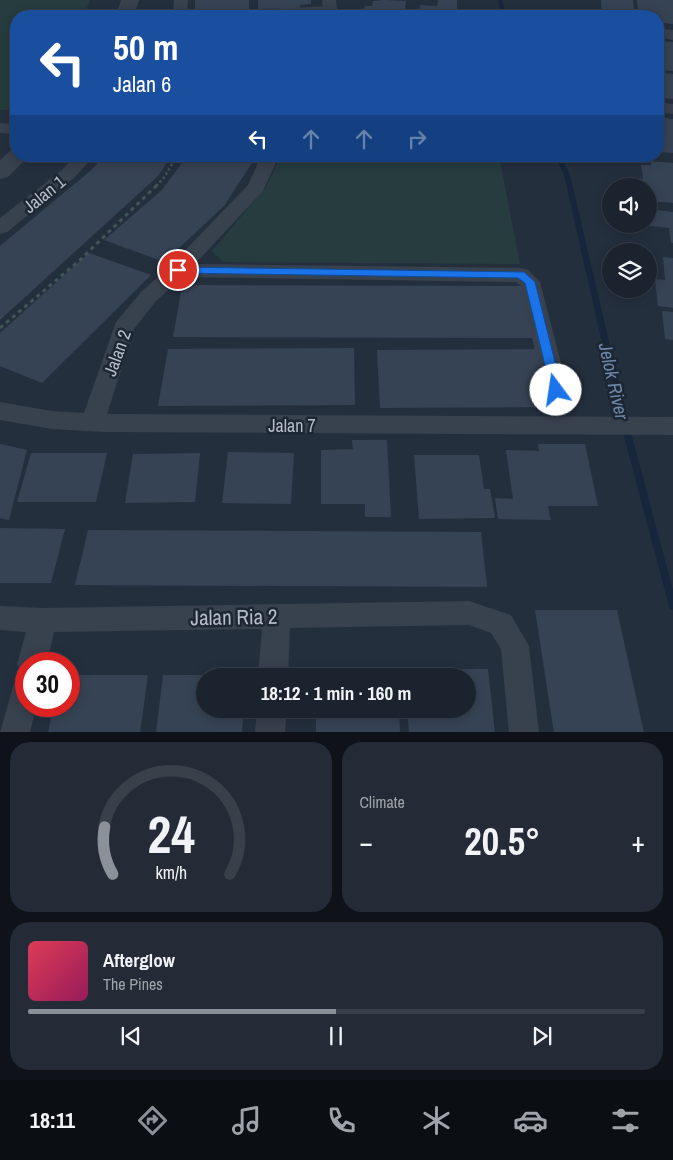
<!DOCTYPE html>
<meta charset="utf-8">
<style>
body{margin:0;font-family:"Archivo Narrow",sans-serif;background:#242b36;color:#f1f3f6;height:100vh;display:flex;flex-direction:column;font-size:19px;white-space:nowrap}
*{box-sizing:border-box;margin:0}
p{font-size:16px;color:#a0a4aa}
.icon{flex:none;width:28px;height:28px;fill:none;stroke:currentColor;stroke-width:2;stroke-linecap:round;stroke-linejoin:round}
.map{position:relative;height:732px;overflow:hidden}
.details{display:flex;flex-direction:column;gap:10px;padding:10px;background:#0f1319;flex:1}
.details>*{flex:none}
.top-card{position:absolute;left:10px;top:10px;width:654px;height:152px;border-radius:20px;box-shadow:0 2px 12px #0003,0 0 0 1px #39404a;background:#1a4fa0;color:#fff;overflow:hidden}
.fabs{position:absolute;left:602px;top:178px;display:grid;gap:10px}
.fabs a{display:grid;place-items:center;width:55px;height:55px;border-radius:50%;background:#1b232e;box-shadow:0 2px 12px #0003,0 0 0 1px #39404a;font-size:25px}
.speed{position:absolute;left:15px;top:652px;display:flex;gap:10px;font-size:25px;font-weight:700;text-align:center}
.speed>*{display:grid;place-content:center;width:65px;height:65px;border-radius:50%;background:#1b232e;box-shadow:0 2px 12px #0003,0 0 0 1px #39404a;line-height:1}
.speed .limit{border:8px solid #d22;background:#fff;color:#111}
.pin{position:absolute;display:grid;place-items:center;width:42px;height:42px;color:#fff;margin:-21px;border:2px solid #fff;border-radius:50%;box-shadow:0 1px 5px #0007}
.me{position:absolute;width:55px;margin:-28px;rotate:346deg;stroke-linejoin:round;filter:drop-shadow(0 0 4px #0008)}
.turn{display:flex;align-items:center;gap:18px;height:105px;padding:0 20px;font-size:22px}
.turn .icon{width:65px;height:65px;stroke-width:2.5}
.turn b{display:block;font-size:35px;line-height:42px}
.lanes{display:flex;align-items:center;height:48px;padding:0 20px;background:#0003;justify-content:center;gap:25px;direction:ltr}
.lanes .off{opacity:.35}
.big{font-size:38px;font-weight:700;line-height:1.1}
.details .tile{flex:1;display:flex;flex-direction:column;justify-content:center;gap:8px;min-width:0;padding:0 18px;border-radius:20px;background:#242b36}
.details .dial{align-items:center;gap:0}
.dial svg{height:130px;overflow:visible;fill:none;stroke:#39404a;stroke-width:7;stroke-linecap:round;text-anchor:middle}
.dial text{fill:#f1f3f6;stroke:none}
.song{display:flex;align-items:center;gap:15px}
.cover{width:60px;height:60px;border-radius:8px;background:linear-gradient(135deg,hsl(350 70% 55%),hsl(330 70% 35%))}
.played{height:5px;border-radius:2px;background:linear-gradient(90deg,#8c9099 50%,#39404a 50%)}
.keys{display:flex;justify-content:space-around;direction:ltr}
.heat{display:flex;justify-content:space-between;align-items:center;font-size:28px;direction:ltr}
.details .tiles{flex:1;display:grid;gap:10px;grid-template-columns:1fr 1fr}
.tile:last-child{grid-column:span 2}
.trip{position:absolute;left:196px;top:668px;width:280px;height:50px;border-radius:25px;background:#1b232e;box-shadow:0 2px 12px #0003,0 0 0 1px #39404a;font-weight:700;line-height:50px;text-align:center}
.dock{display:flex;height:80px;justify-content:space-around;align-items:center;background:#0b0e12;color:#a0a4aa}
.dock .icon{width:35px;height:35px}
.dock .on{color:#8c9099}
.dock b{font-size:22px;color:#f1f3f6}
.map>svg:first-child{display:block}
</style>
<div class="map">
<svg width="673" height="733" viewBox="0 0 673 733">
<rect width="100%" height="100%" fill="#242f3e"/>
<g fill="#263c3f">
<polygon points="0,0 90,0 84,16 16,16 16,101 9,110 0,110"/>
<polygon points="281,156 499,156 520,264 223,262 212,251 266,187"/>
</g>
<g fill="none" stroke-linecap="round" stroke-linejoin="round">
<g fill="#17263c" fill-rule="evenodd">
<polygon points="498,0 502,0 506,16 502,16"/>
<polygon points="555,156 561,156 570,175 626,414 673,590 673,610 670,609 669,606 618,414 564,175"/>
</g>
</g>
<g fill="#364354">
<polygon points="195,0 249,0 249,9 195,11"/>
<polygon points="258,0 311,0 311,4 300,5 300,8 258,9"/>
<polygon points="384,0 406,1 404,16 351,16 352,12 363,13 365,6 372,6 373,1"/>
<polygon points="438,0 457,0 457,10 467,11 467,16 419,16 420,5 437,6"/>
<polygon points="601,0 633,0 635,16 602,15"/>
<polygon points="637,0 673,0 673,24 658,22 658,16 638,15"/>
<polygon points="312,12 313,16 259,16 259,15"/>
<polygon points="550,13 576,15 576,16 550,16"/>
<polygon points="658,41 673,42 673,71 658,70"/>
<polygon points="658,72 673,74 673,99 658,98"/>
<polygon points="658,117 673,119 673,153 658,152"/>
<polygon points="105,156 171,156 158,176 0,320 0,246 89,172"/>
<polygon points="187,156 255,158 224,206 164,262 104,240 162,190"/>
<polygon points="651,161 673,163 673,203 649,201 649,186 639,186 638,178 643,179 641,165 651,165"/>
<polygon points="649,209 673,212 673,243 671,243 669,228 642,225 649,224"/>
<polygon points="89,253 151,275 42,383 0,366 0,333"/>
<polygon points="663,257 673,258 673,308 658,306 655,279 665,280"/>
<polygon points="196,285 524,286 534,338 173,337 181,292"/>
<polygon points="662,311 673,312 673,340 665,339"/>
<polygon points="354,348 355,405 158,406 168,349"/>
<polygon points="537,349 548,407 380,408 377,350"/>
<polygon points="352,440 387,440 391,517 365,517 365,504 321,504 321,450 353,449"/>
<polygon points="0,444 27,450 9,520 0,518"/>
<polygon points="538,444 585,444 598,506 548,506 551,520 498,519 495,498 513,499 506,450 539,451"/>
<polygon points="228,452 294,453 291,504 222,503"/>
<polygon points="31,453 107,453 96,502 17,502"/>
<polygon points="200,453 195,502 125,503 133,454"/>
<polygon points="414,455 479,455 484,489 490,489 495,518 419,519"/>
<polygon points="0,528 65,529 51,583 0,583"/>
<polygon points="88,530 481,532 487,587 75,585"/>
<polygon points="535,610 617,610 644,733 554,733"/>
<polygon points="406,669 488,669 495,733 409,733 407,709 468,709 468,676 406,676"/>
<polygon points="397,670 397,676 299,676 299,671"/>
<polygon points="69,675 148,675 140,733 48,733 53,706 69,706"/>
<polygon points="163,675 205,675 205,709 244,709 242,733 156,733"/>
<polygon points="298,709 399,709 400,733 316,733 316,715 298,716"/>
</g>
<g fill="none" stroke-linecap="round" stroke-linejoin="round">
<polyline stroke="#3f5557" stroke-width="2.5" stroke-dasharray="2.5 2.5" stroke-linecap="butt" points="156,186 163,179 177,156"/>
<polyline stroke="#3f5557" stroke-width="3" stroke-dasharray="4 4" stroke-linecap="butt" points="0,328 80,260 157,185"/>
<polygon fill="#38414e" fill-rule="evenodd" points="330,6 334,8 333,10 200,16 176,15 180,13"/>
<g fill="#38414e" fill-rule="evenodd">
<polygon points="174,0 188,0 187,16 173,16"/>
<polygon points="322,0 336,0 338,16 324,16"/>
<polygon points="658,28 673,30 673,40 658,37"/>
<polygon points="658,102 673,104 673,114 658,112"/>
<polygon points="0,123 16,124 16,134 0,133"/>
<polygon points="75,156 94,156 74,178 7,232 0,234 0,218 62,170"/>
<polygon points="261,156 279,156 263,191 195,264 521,268 528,270 540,282 568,390 564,396 556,398 548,396 544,390 520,285 516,282 183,277 156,301 134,329 107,414 673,417 673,435 105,432 52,429 0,420 0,402 52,411 84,413 116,322 142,291 171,265 248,185"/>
<polygon points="469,601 511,615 529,646 539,733 509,733 501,649 491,633 469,625 290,628 288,676 258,676 262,629 54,632 47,664 26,664 26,706 36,706 30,733 0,733 16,676 22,674 17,664 26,632 0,630 0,606 43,608"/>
<polygon points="257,709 287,709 285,733 255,733"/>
</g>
<g fill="#38414e" fill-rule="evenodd">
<polygon points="121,0 139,0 134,16 116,16"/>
<polygon points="16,150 16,156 29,156 8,177 0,179 0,160 10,151"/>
</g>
</g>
<polygon fill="#1a73e8" stroke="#114b97" points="178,267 524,272 535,282 562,390 556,394 551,390 525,283 518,278 175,273 173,270"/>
<g text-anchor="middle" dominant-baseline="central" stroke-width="5" stroke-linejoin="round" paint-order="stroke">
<g font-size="18" fill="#b4bcc9" stroke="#1d2633">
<text transform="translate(44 194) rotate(-39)">Jalan 1</text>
<text transform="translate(117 353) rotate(-70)">Jalan 2</text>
<text x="292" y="425">Jalan 7</text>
</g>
<g font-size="19" font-style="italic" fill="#6d86a8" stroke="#1d2633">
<text transform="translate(614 381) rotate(77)">Jelok River</text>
</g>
<g font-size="21" fill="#b4bcc9" stroke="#1d2633">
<text transform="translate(234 617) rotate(-1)">Jalan Ria 2</text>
</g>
</g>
</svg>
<div class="fabs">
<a><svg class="icon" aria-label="sound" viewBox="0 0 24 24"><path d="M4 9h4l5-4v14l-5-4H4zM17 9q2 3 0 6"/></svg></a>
<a><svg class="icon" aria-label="layers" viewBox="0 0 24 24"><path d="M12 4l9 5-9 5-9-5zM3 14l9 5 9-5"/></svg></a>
</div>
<div class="speed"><div class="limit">30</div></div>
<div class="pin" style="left:178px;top:270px;background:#d93025"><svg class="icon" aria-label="arrive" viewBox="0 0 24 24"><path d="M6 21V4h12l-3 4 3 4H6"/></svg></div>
<svg class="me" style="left:556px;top:390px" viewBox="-20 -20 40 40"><circle r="19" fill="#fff"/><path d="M0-13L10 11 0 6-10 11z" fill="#1a73e8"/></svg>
<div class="trip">18:12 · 1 min · 160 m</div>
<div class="top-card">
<div class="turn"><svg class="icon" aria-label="left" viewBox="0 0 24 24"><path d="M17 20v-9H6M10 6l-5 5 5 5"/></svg><div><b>50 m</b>Jalan 6</div></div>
<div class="lanes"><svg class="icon" aria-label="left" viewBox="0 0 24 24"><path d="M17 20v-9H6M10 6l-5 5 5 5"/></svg><svg class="icon off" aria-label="ahead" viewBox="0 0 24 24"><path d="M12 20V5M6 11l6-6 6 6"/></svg><svg class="icon off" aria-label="ahead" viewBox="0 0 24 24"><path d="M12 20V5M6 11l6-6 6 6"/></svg><svg class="icon off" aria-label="right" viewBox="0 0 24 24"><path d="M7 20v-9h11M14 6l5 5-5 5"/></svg></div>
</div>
</div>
<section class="details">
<div class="tiles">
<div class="tile dial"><svg viewBox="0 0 100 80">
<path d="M14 69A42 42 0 1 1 86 69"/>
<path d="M14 69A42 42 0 0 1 9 40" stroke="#8c9099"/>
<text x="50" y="56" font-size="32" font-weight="700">24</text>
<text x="50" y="72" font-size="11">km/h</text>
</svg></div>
<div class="tile"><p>Climate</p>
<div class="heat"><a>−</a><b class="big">20.5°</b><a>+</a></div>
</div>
<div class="tile">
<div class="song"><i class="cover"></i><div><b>Afterglow</b><p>The Pines</p></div></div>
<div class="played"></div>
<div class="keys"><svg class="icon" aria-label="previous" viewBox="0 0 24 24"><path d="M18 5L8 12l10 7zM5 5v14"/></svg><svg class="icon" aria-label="pause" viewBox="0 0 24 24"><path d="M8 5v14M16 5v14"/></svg><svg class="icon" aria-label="next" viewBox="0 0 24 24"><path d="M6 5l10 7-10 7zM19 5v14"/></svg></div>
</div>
</div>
</section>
<nav class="dock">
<b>18:11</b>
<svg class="icon on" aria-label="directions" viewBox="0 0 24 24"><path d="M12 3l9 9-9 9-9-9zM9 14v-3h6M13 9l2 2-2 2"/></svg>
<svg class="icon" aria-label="music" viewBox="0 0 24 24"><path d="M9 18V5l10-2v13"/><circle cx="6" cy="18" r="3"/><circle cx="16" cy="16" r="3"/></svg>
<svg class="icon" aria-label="phone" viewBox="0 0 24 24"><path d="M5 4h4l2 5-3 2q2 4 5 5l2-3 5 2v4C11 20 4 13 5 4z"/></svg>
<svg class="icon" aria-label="climate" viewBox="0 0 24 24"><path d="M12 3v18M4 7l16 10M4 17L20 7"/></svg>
<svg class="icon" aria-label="car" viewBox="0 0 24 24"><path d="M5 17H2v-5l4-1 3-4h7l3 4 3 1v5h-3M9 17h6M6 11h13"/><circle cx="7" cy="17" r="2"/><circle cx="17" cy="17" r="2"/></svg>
<svg class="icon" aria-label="filters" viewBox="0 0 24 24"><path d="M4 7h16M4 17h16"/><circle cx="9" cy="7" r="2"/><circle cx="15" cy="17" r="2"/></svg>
</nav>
